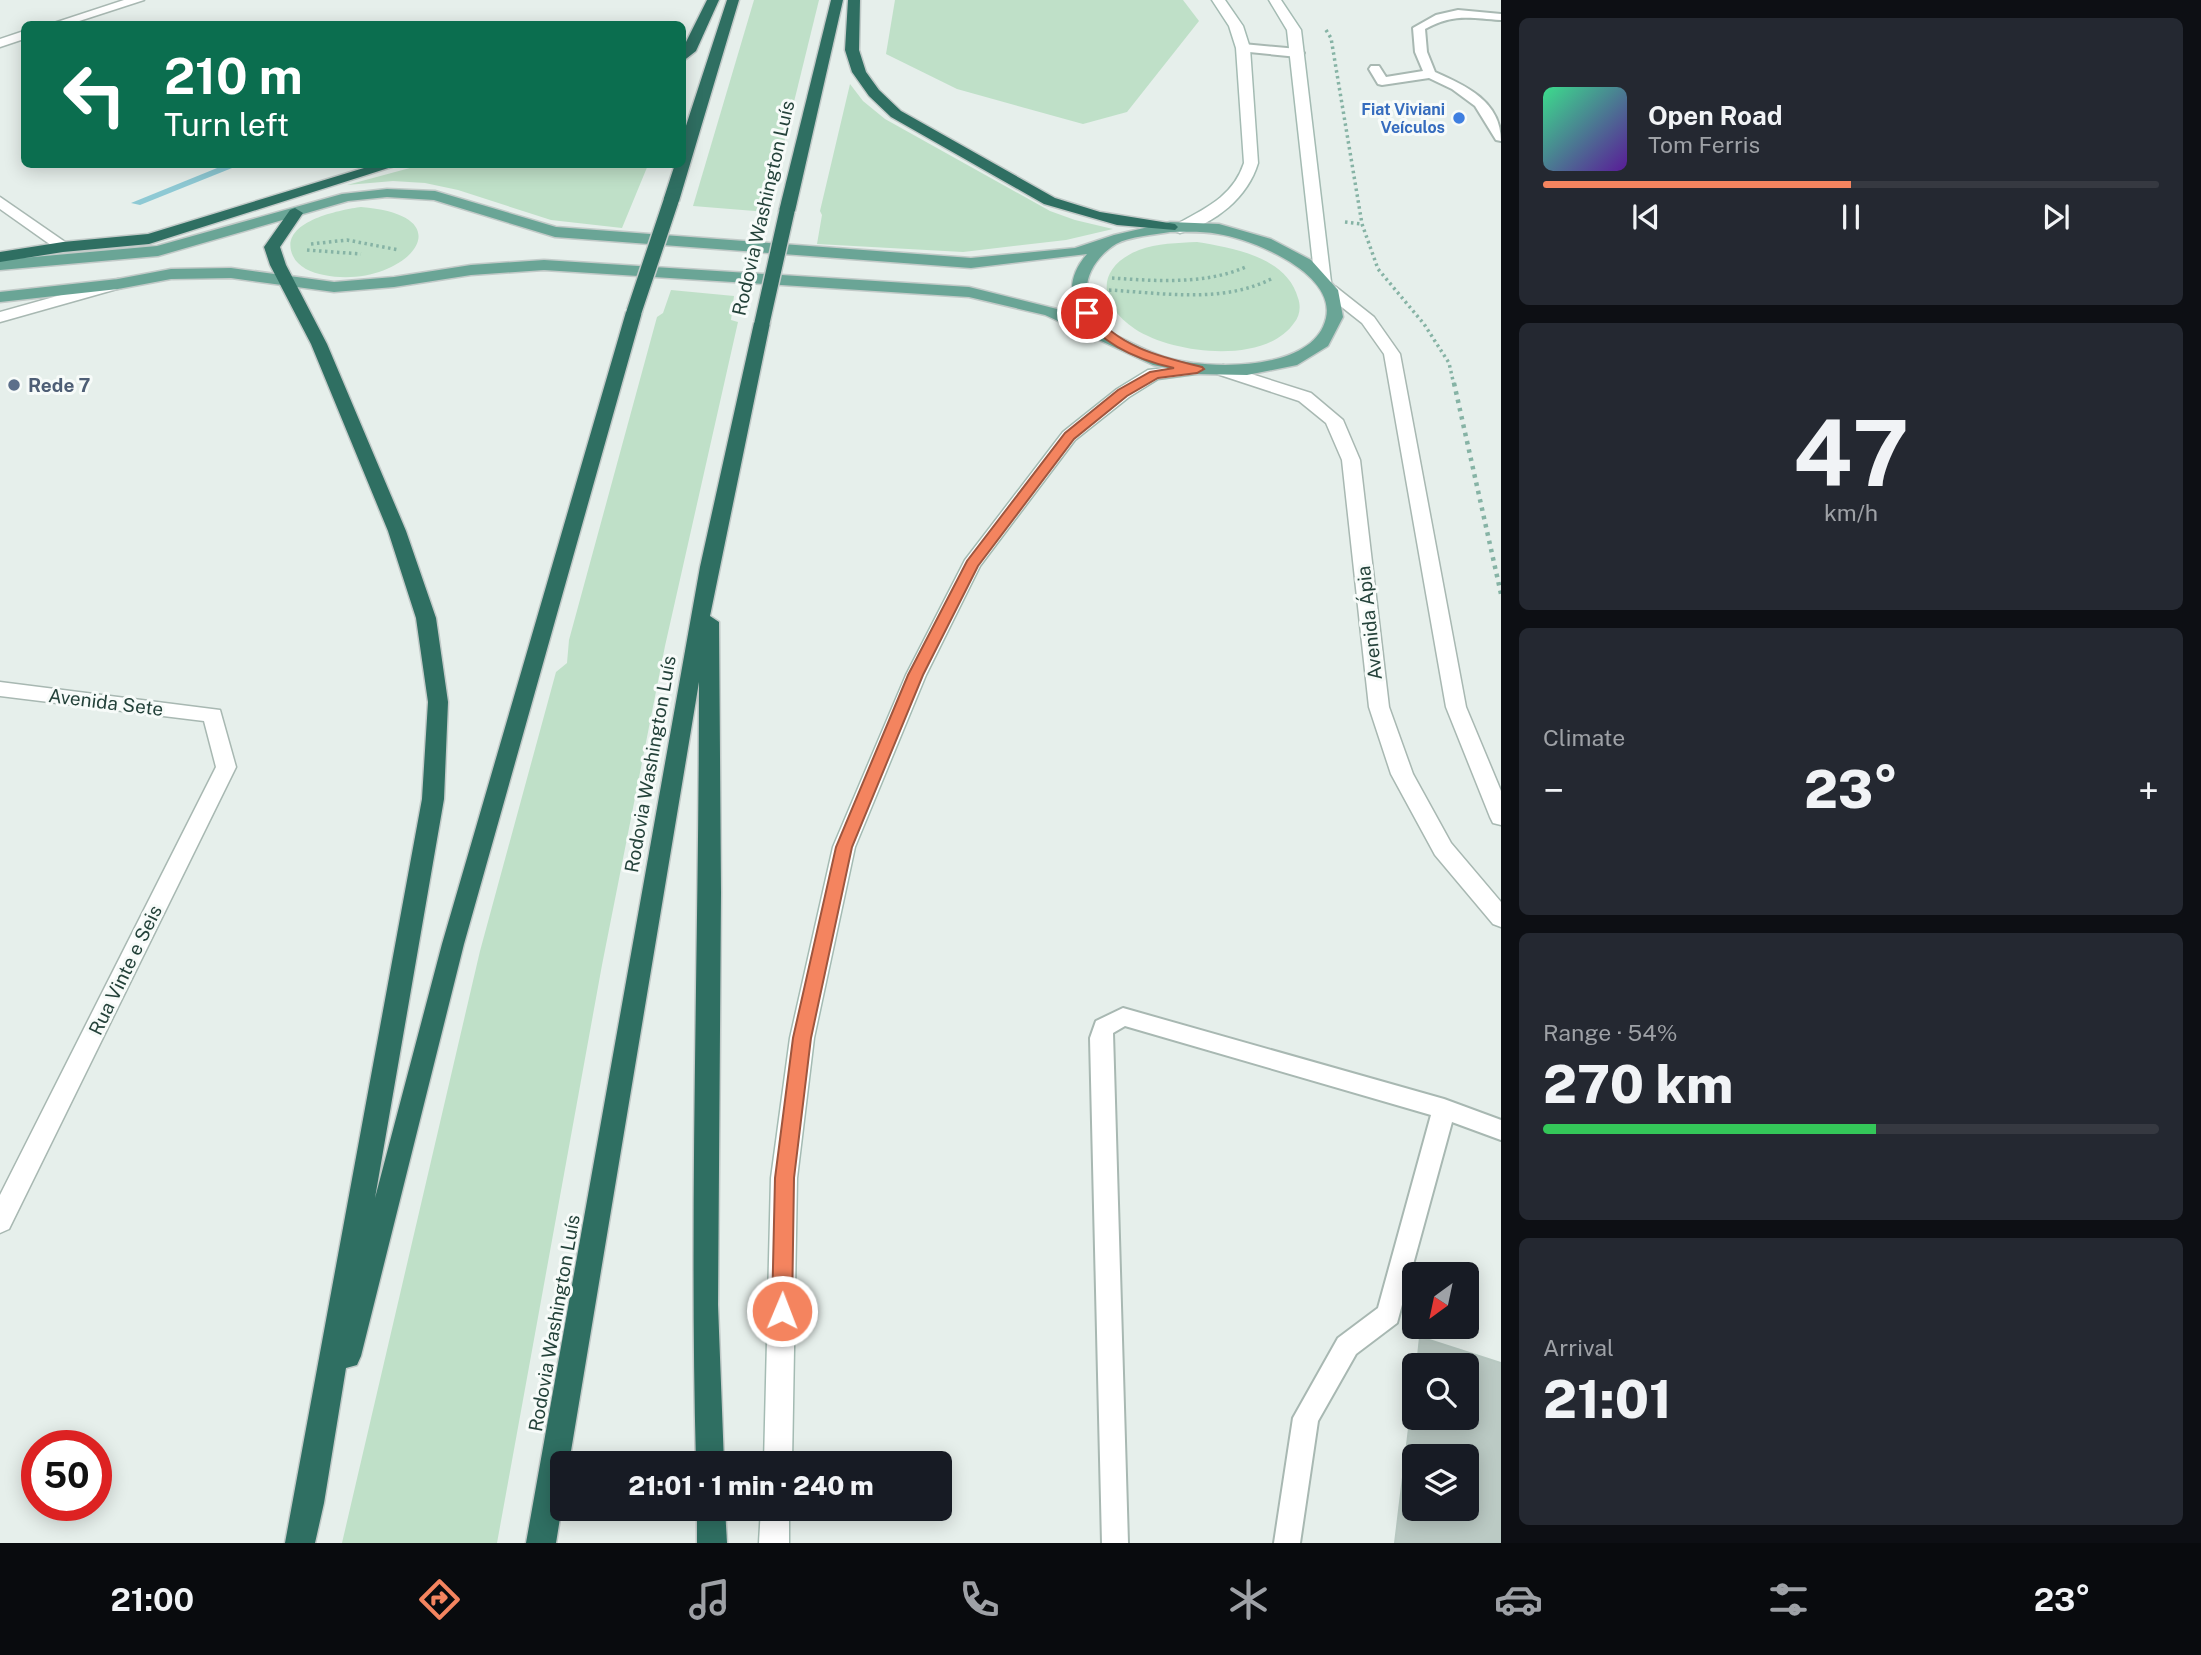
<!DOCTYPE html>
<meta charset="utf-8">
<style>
body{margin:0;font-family:"Public Sans",sans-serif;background:#242831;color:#f1f3f6;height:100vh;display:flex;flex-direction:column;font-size:26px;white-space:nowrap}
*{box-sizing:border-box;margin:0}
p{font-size:23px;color:#9ea1a6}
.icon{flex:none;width:38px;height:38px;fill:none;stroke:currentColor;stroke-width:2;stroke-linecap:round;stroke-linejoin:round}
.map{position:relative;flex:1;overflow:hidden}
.side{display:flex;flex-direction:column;gap:18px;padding:18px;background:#0d0f14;width:700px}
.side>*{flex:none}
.banner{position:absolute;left:21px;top:21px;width:665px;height:147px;border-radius:10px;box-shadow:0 4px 18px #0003;background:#0b6e4f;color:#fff;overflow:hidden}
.needle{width:46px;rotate:213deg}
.fabs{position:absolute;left:1402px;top:1262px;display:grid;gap:14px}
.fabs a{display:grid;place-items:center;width:77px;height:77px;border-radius:10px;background:#171b24;box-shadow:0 4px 18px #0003;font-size:35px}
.speed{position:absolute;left:21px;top:1430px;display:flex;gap:14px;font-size:35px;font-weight:700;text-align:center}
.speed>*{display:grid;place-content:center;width:91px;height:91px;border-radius:50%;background:#171b24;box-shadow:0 4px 18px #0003;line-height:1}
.speed .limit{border:10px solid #d22;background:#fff;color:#111}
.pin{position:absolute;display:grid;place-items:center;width:60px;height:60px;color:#fff;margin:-30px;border:4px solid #fff;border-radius:50%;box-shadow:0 2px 7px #0007}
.me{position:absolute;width:77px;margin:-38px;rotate:1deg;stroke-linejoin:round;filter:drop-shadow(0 0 5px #0008)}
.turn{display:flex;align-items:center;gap:24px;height:147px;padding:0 28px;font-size:32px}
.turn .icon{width:91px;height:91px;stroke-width:2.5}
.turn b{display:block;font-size:49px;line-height:60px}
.big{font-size:52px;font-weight:800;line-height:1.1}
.side .card{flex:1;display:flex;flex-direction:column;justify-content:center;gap:10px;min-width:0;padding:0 24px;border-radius:10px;background:#242831}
.side .dial{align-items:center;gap:0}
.dial b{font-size:91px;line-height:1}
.song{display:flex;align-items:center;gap:21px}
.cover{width:84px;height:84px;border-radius:10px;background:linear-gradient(135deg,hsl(150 70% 55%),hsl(270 70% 35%))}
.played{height:7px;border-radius:4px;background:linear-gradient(90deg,#f4845f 50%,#363941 50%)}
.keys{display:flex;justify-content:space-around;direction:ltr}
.heat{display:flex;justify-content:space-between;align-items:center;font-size:38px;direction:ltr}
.charge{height:10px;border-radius:5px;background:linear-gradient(90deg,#34c759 54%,#363941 0)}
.trip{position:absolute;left:550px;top:1451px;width:402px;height:70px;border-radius:10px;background:#171b24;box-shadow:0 4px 18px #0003;font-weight:800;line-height:70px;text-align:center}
.tabs{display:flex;height:112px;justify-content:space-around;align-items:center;background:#090b0e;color:#9ea1a6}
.tabs .icon{width:49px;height:49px}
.tabs .active{color:#f4845f}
.tabs b{font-size:32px;color:#f1f3f6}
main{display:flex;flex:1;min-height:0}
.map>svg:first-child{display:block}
</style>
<main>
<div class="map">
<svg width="1501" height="1543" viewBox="0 0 1501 1543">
<rect width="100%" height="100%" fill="#e6efeb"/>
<g fill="#bfe0c8">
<polygon points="754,0 819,0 767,212 693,206"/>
<polygon points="895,0 1183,0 1199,21 1127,112 1083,124 957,89 886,54"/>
<polygon points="850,84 863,101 885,119 1050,211 1075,220 1113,229 1066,240 963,252 817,244 822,215 820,211"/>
<polygon points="421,165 421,164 648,165 622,228 551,220 458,190 425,183 393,181 347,185"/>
<path d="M361,207c112,9 39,84 -37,68 -12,-2 -26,-8 -31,-19 -16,-34 46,-46 68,-49z"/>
<path d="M1197,242c36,6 90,15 101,56 3,8 2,18 -4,25 -29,42 -121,31 -159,6 -36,-24 -41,-61 4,-79 18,-7 39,-7 58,-8z"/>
<polygon points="671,290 734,296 731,320 738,322 665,646 602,965 497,1543 342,1543 480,951 556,672 567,663 569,640 657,317 663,313"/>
</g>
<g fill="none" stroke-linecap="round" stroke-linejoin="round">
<polygon fill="#8ec9d4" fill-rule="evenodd" points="227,164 242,164 140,205 131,203"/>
</g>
<path fill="#bbcac4" stroke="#b8c9c2" stroke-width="2" fill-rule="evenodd" d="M1420,1337l81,26v180h-106l19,-156v31h52v-53h-49zM1414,1456h52v52h-52z"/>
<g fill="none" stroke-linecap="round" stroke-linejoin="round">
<g stroke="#a8b8b2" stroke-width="4">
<g id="service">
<path d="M1458,10l43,4v6c-31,-2 -47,-7 -76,9l2,23 8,20c32,14 66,30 66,69l-5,-1 -21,-34 -23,-17 -23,-11 -47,7 -4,-1 -9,-15 2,-3h8l7,11 37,-6 -8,-19 -2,-24 23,-13z"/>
<polygon points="1243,44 1298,49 1304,53 1298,57 1239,51 1237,48"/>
<polygon points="1123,1008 1444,1099 1501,1120 1501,1140 1452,1122 1397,1323 1356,1354 1318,1421 1300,1543 1274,1543 1293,1418 1338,1338 1378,1308 1431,1115 1125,1026 1113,1033 1128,1543 1102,1543 1090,1038 1096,1021"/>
</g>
</g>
<g stroke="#a8b8b2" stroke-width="3">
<g id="minor">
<polygon points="124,0 144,0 70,24 51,24"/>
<polygon points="24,31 24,39 0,47 0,39"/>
<polygon points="0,197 68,244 71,247 68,250 58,250 0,209"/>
<polygon points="118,279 124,281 126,284 124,287 0,322 0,312"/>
<polygon points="0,682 220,710 236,767 9,1229 0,1233 0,1195 216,767 204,721 0,696"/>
</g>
</g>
<g stroke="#a8b8b2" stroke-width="3">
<g id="tertiary">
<polygon points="1330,285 1336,287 1374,317 1400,354 1466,707 1501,791 1501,825 1493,823 1490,817 1446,707 1384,354 1362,323 1324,293 1322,290"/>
<polygon points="1223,365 1311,393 1343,420 1360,460 1389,707 1413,774 1451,843 1501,902 1501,927 1493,924 1435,855 1391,774 1369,707 1342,460 1326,423 1299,401 1217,374 1215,370"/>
</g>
</g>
<g stroke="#a4bbb3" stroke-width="3">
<g id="secondary">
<path d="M1212,0h13l18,26 7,22 8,115c-10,34 -43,61 -78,70l-5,-2 -3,-3 3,-3c29,-16 58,-28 69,-62l-8,-115 -7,-22z"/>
<polygon points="1269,0 1281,0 1301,30 1331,282 1323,287 1315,282 1287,30"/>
<polygon points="1197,364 1203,365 1205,369 1203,373 1158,379 1129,397 1075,440 980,566 926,675 855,847 814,1038 797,1178 792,1463 764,1463 771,1178 790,1038 833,847 906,675 965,560 1063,432 1117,389 1148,370"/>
<polygon points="761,1508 789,1508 789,1543 759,1543"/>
</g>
</g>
<g stroke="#c2cac8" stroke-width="3">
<path id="primary" d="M387,189l48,2 121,36 415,31 104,-10 39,-13 56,-13 49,2 52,15 40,21 27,30 5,27 -15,29 -31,19 -50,10 -50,-1 -44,-9 -108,-50 -76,-18 -425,-27 -73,5 -77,12 -60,5 -103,-14 -60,1 -53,10 -118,13v-10l118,-13 53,-10 60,-1 103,14 60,-5 77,-12 73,-5 425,27 88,22 27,12c-17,-23 -16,-45 3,-67l-116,14 -416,-31 -121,-37 -47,-3 -39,4 -190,55 -158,14v-10l157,-14 185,-52zM1170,232c16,0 32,-1 48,2 34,5 118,39 108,84 -12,55 -121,52 -162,39 -18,-6 -36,-16 -53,-24 -1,-9 -14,-15 -19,-25 -14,-25 3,-51 24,-64 14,-8 38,-9 54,-12z"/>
</g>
<g stroke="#c2cac8" stroke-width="3">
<g id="motorway">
<polygon points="707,0 719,0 696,51 682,62 682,50"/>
<polygon points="727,0 739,0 679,201 676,204 666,204 663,201 675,164 682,164 682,138"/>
<polygon points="831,0 843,0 795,211 787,216 779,211"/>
<polygon points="848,0 860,0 859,50 866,72 879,90 901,111 1055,198 1100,212 1175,224 1178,227 1175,230 1117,225 1044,204 891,117 869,96 852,72 845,50"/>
<polygon points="377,164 401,164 149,244 63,252 0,262 0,252 63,242 148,234"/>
<polygon points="295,208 303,213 280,247 286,265 327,344 406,531 436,618 448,702 444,799 375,1198 442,944 626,312 634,307 642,312 464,944 361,1356 357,1365 346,1368 324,1503 315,1543 285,1543 422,799 428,702 416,618 388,531 311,344 270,265 264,247 290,210"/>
<path d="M762,318l8,5 -60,293 9,6 2,270 -3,413 6,158h-28c-7,-260 3,-520 3,-781l-130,781h-7v43l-6,37h-30l174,-976 54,-244z"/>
<polygon points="697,1508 725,1508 727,1543 697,1543"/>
</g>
</g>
<g stroke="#86b3a5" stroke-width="3.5" stroke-dasharray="2.5 3.5" stroke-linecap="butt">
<polyline points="1326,30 1331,38 1362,224 1378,269 1424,324 1449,363 1454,385"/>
<polyline points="1345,222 1362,224"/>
<polyline points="311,244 347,240 399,250"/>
<polyline points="307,250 361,254"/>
<path d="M1112,278c45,3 94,7 136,-12"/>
<path d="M1109,290c54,3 114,14 164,-12"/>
</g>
<polyline stroke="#86b3a5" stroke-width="4.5" stroke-dasharray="3.5 5" stroke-linecap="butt" points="1454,383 1501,594"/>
<use href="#service" fill="#fff" fill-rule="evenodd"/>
<use href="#minor" fill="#fff" fill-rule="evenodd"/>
<use href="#tertiary" fill="#fff" fill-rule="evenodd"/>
<use href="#secondary" fill="#fff" fill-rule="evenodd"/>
<use href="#primary" fill="#6aa596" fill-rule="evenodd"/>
<use href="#motorway" fill="#2f6f62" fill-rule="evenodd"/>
<g stroke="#c2cac8" stroke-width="18" stroke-linecap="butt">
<g id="motorway-bridge">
<polyline points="634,312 671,201"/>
<polyline points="762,323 787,211"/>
</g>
</g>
<use href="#motorway-bridge" stroke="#2f6f62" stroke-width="15"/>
</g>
<path fill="#f4845f" stroke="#9f563e" stroke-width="2" d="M1087,309l4,1c26,37 70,47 111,57l2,2 -7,4 -39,5 -31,18 -53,43 -96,127 -55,109 -71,172 -41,191 -17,140 -2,133 -3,7 -7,2 -7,-2 -3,-7 3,-133 18,-140 43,-191 72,-172 59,-114 98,-128 53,-43 32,-18 24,-4c-36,-8 -73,-24 -93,-55z"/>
<circle fill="#3f7fe0" stroke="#f7fbf9" stroke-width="2.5" cx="1459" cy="118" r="7"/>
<circle fill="#5c6f8a" stroke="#f7fbf9" stroke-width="2.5" cx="14" cy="385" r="7"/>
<g text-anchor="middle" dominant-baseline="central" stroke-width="6" stroke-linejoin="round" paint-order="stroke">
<g font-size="16" font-weight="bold" fill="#366cbe" stroke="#f7fbf9" text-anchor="end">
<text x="1445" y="109">Fiat Viviani<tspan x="1445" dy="18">Veículos</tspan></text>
</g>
<g font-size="19" fill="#24423a" stroke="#f7fbf9">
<text transform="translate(763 208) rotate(-77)">Rodovia Washington Luís</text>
<text transform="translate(1369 623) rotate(-96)">Avenida Ápia</text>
<text transform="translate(106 702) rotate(7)">Avenida Sete</text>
<text transform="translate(650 764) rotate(-80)">Rodovia Washington Luís</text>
<text transform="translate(125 970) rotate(-64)">Rua Vinte e Seis</text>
<text transform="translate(554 1323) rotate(-80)">Rodovia Washington Luís</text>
</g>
<g font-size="19" font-weight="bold" fill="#4e5e75" stroke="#f7fbf9" text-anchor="start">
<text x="28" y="385">Rede 7</text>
</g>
</g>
</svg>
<div class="fabs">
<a><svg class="needle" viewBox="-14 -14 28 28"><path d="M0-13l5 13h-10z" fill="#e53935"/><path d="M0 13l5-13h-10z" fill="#9ea1a6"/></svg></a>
<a><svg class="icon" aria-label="search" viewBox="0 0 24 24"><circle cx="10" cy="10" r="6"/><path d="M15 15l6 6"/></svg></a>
<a><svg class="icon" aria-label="layers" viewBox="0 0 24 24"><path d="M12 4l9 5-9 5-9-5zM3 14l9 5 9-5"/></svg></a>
</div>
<div class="speed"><div class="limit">50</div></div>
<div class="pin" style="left:1087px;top:313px;background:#d93025"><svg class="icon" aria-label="arrive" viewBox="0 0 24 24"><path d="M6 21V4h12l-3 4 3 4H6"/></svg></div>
<svg class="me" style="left:782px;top:1311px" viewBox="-20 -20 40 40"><circle r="17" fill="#f4845f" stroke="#fff" stroke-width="3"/><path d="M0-11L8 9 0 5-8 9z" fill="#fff"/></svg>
<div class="trip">21:01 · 1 min · 240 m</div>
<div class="banner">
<div class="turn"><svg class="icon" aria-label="left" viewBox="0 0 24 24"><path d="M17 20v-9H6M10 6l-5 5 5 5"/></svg><div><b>210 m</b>Turn left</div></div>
</div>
</div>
<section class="side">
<div class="card">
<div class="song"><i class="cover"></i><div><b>Open Road</b><p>Tom Ferris</p></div></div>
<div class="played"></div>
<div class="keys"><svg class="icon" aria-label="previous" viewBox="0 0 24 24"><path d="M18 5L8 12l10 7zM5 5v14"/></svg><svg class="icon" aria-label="pause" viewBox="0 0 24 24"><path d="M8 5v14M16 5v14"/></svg><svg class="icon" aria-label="next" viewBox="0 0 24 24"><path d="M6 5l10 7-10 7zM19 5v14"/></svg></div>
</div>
<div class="card dial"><b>47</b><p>km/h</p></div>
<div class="card"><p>Climate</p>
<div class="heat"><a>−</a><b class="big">23°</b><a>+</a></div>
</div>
<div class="card"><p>Range · 54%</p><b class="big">270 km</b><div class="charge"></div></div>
<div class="card"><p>Arrival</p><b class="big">21:01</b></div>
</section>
</main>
<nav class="tabs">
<b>21:00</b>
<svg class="icon active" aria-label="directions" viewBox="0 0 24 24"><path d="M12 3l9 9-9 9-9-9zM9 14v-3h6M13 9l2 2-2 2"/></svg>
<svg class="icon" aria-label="music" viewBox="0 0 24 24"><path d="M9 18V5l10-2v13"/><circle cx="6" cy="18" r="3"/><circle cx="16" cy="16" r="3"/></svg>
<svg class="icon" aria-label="phone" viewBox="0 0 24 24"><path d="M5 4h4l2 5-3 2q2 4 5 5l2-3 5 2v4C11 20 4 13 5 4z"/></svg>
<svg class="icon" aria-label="climate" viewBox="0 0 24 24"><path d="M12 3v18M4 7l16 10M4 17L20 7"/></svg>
<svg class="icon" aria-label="car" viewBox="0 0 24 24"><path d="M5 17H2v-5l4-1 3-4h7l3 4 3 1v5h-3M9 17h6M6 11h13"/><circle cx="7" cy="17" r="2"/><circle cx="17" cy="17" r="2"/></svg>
<svg class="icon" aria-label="filters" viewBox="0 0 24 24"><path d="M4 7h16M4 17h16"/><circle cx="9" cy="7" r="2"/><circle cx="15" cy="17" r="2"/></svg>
<b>23°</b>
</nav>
